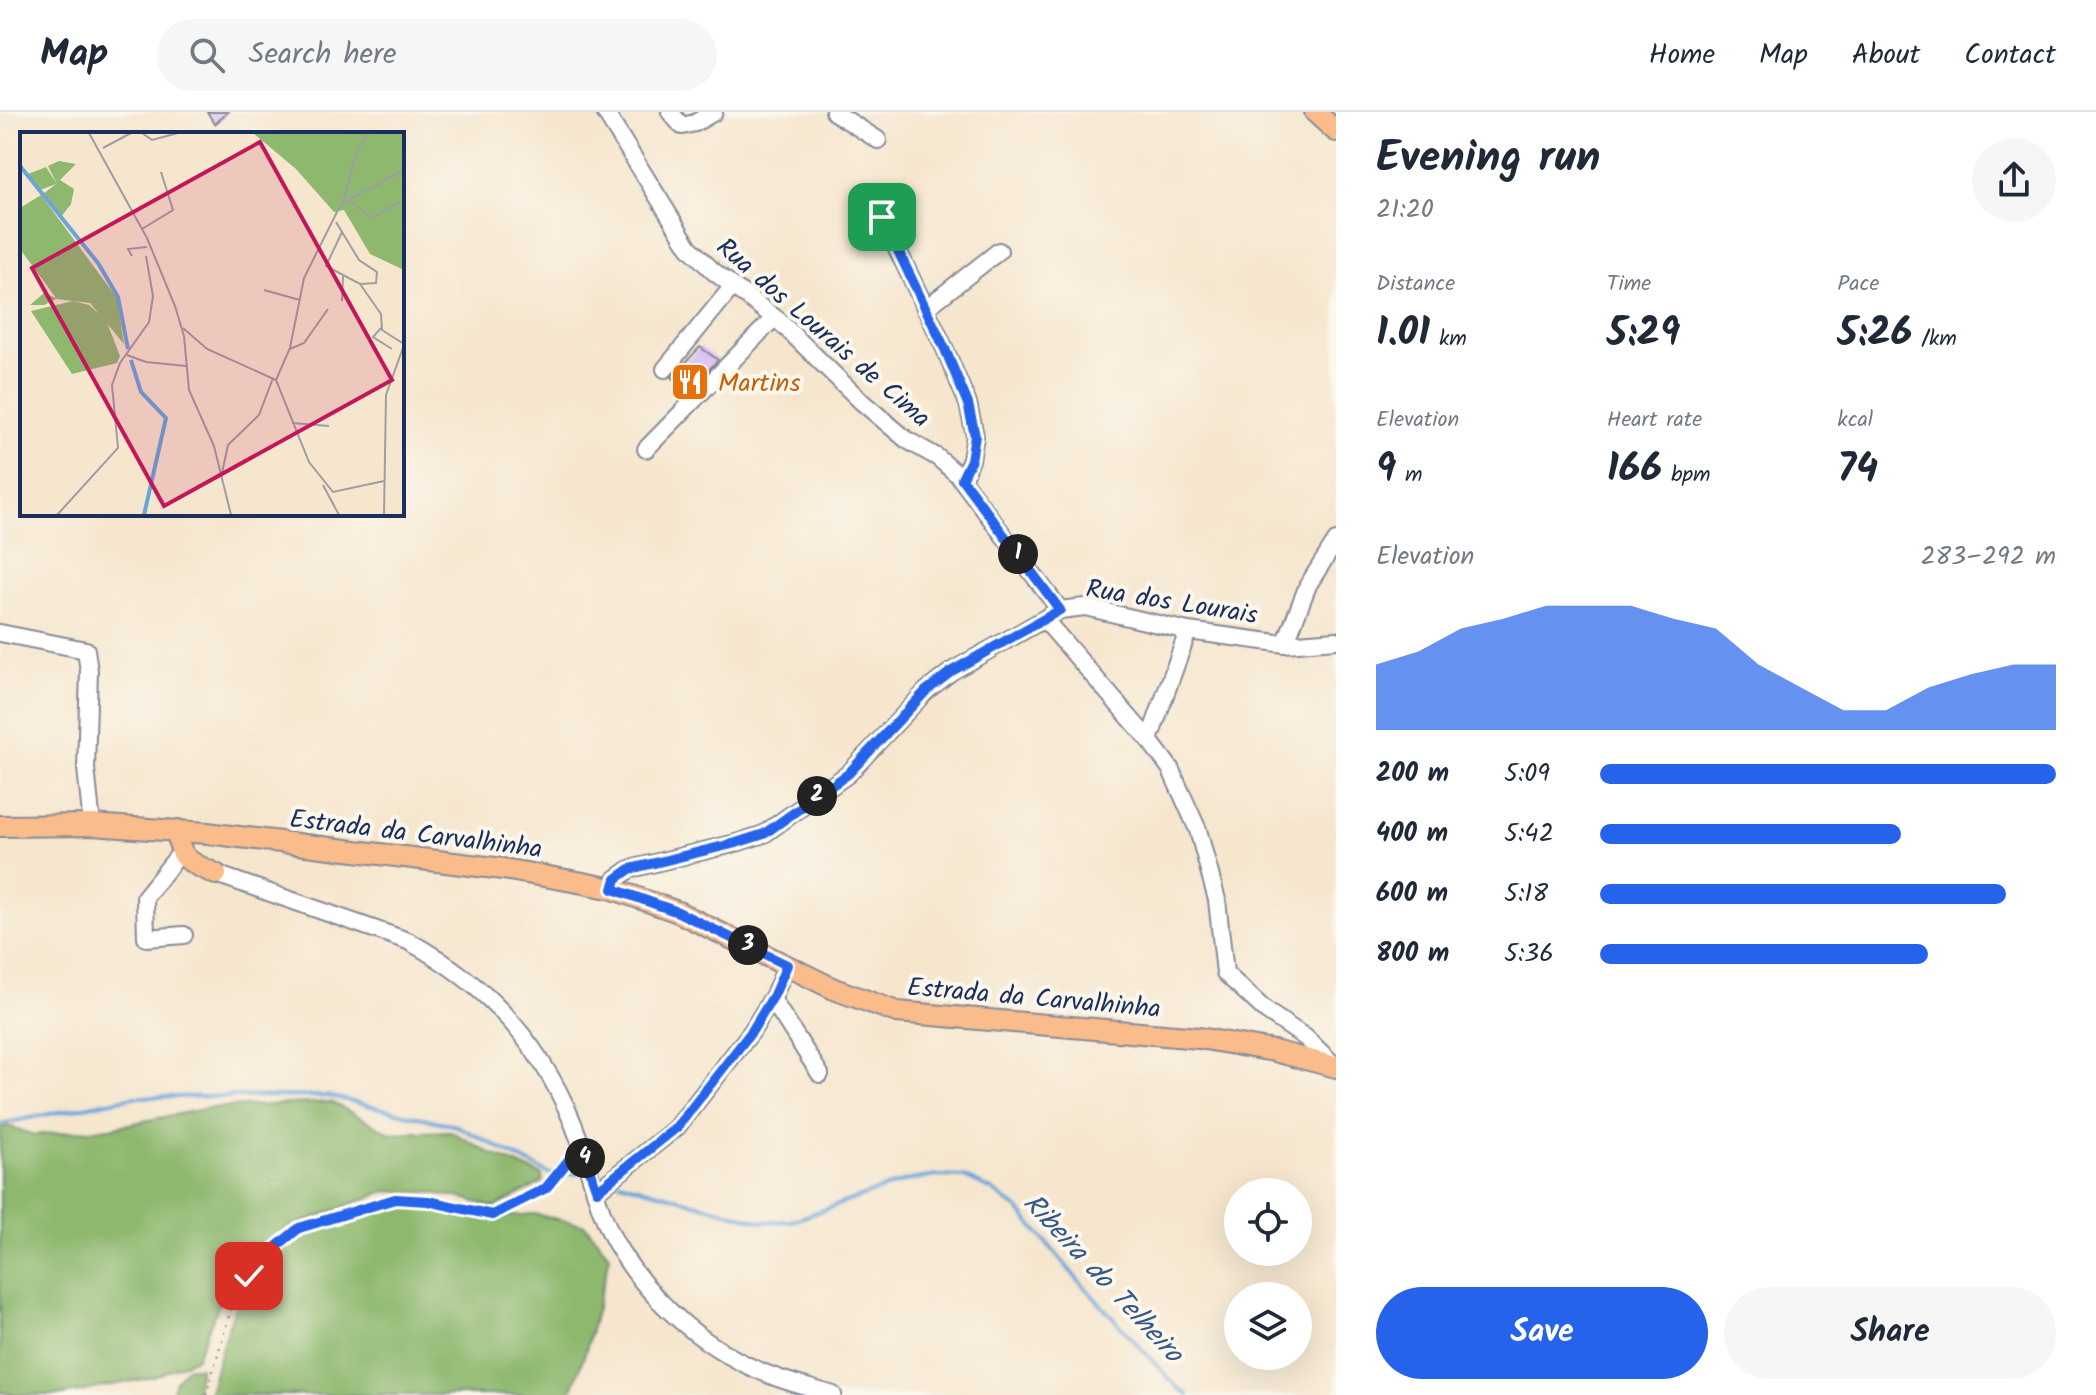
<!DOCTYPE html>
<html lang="en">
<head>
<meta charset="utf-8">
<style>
  :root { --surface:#fff; --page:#f6f6f7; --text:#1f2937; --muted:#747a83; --line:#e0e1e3; --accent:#2563eb }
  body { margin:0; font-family:Kalam,sans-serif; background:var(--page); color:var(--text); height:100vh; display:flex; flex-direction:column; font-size:30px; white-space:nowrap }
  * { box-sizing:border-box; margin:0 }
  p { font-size:26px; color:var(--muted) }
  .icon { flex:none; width:44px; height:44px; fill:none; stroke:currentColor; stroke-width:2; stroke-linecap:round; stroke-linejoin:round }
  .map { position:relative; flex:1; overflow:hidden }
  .details { display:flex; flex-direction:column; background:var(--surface); width:760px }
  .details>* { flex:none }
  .buttons { position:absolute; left:1224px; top:1066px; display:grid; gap:16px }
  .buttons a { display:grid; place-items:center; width:88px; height:88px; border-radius:50%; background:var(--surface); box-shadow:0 8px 32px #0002; font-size:40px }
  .pin { position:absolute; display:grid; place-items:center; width:68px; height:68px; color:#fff; margin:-34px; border-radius:16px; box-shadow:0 4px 12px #0006 }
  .km { position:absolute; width:40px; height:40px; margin:-20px; border-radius:50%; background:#222; color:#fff; font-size:22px; line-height:40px; text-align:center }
  .round { display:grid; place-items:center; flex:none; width:84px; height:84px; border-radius:42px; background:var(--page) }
  .headline { display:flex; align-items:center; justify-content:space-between; height:136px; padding:0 40px }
  h1 { font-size:44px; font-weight:600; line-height:60px }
  .metrics { display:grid; grid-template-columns:repeat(3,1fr); gap:12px; height:136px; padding:8px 40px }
  .metrics div { display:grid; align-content:center }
  .metrics b { font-size:40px; font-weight:600 }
  .metrics small { font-size:22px; font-weight:400 }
  .metrics p { font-size:22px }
  .chart { height:224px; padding:16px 40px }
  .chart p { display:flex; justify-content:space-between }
  .chart svg { width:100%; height:144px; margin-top:8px; fill:var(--accent); opacity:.7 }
  .button { display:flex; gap:16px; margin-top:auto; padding:16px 40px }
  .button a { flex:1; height:92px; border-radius:48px; background:var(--accent); color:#fff; font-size:32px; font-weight:600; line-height:92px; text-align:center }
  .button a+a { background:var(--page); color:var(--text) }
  ul { padding:0 40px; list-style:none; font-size:26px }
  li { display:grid; grid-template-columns:128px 96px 1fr; align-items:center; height:60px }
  li i { height:20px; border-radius:10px; background:var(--accent) }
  header { display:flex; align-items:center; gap:48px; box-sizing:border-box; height:112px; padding:0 40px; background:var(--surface); border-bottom:2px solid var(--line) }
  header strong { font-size:38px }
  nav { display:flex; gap:44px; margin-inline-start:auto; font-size:28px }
  .search { width:560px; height:72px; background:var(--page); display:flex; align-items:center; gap:20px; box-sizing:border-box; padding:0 28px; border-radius:44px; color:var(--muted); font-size:30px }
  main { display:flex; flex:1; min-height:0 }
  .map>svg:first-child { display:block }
  .forest { fill:#8eb86e; stroke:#547466; stroke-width:2 }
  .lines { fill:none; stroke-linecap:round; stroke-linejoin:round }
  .stream { stroke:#67a6da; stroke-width:4 }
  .building { fill:#cfb1f6 }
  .minor-casing { stroke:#888a96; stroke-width:20 }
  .major-casing { stroke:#888a96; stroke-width:24 }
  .path { stroke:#888a96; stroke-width:2; stroke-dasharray:2 6; stroke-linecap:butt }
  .minor { stroke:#fff; stroke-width:16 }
  .major { stroke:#f9bc8a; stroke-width:20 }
  .route-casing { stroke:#fff; stroke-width:16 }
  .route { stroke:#2563eb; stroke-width:10 }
  .labels { text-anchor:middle; stroke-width:8; stroke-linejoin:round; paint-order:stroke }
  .street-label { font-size:26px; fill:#1b2f5e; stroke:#fbf7ec }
  .food-label { font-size:26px; fill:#c56008; stroke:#fbf7ec; text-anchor:start }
  .water-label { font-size:28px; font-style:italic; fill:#365989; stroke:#fbf7ec }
  .inset-river { fill:none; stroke:#67a6da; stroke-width:4 }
  .inset-road { fill:none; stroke:#9e9da1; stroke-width:2 }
  .view { fill:#c2185b; fill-opacity:0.15; stroke:#c2185b; stroke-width:4 }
  .inset-edge { fill:none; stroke:#1b2f5e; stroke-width:4 }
</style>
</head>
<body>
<header>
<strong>Map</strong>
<div class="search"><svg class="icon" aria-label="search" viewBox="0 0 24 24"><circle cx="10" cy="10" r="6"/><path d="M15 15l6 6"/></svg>Search here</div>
<nav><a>Home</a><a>Map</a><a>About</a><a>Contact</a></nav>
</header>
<main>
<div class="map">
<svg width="1336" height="1283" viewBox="0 0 1336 1283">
  <rect width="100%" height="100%" fill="#fbf7ec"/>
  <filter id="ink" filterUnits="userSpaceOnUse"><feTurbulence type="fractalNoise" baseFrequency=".0125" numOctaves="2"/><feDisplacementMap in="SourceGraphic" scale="16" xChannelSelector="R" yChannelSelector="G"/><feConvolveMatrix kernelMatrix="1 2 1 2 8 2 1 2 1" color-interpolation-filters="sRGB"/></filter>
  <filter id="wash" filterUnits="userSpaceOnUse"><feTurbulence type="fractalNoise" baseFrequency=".006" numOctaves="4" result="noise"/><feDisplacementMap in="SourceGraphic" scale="32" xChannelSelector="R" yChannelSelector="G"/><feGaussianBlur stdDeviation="1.8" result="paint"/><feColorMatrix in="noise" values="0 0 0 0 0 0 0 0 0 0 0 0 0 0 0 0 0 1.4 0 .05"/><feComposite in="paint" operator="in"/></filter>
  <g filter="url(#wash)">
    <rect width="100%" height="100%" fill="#f6e6ce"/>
    <path class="forest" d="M331 990 390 1021 451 1019 490 1041 542 1063 543 1070 494 1096 467 1087 428 1080 386 1079 288 1116 264 1135 227 1174 196 1246 154 1265 63 1283H15L0 1280V1016L8 1014 35 1023 110 1016 208 996Z
      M395 1089 493 1106 534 1102 585 1113 610 1144 586 1238 570 1283H208C226 1223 238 1151 301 1121 330 1107 365 1100 395 1089Z
      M187 1255H200L195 1283H170L175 1270Z"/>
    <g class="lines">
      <path class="stream" d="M0 1012 133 985 328 984 457 1014 548 1061 579 1062
        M620 1070 763 1110 792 1109 905 1069 937 1064 964 1065 992 1078 1019 1098 1078 1168 1177 1275 1188 1283"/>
    </g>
    <g id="blocks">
      <path class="building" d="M207 0H228L215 12Z
        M700 235 718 248 687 280 672 265Z"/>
    </g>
  </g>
  <g filter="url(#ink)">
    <use href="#blocks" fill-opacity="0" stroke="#888a96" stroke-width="2"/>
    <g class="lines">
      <defs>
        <path id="minor" d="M605 0 689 135 713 159 779 209 862 290 907 328 937 345 958 363 1060 498
          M670 0 682 14 695 11 714 0
          M834 0 878 28
          M882 105 945 237 968 292 975 324 971 348 962 367
          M925 197 999 139
          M665 257 733 174
          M646 337 774 206
          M1044 507 1149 628 1170 656 1198 718 1217 788 1225 861 1266 899 1306 926 1336 955
          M0 521 86 538 89 559 86 656 92 713
          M1285 532 1308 473 1336 429
          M1149 628 1188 519
          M181 740 145 785 146 826 184 823
          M216 762 408 829C491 874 547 938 579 1027 591 1062 599 1103 618 1135 653 1193 711 1242 775 1265 794 1272 814 1277 833 1283
          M613 777 616 767 630 757 736 731 764 722 848 662 926 579 952 559 1060 498 1085 495 1188 519 1285 532 1336 528
          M772 887 820 962
          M597 1079 677 1015 752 919 774 883 787 853"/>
        <path id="major" d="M1315 0 1336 19
          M0 714 92 713 207 721 503 757 578 770 613 777 678 800 834 877 897 900 1199 926 1274 939 1336 955
          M178 718C178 748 191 751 216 762"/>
      </defs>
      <use href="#minor" class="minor-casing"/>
      <use href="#major" class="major-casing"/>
      <path class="path" d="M206 1283 234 1187 264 1145 299 1116 395 1087 428 1089 492 1103 546 1076 570 1046"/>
      <use href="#minor" class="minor"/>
      <use href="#major" class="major"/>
    </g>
  </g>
  <g class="lines" filter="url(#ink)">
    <defs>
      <path id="route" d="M249 1164 264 1145 299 1116 395 1087 428 1089 492 1103 546 1076 581 1033 597 1079 677 1015 752 919 774 883 787 853 678 800 613 777 616 767 630 757 736 731 764 722 848 662 926 579 952 559 1060 498 962 367 971 348 975 324 968 292 945 237 882 105"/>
    </defs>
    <use href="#route" class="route-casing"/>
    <use href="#route" class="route"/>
  </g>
  <defs>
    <symbol id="restaurant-square" viewBox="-11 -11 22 22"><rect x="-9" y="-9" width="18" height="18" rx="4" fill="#e8710a" stroke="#fbf7ec"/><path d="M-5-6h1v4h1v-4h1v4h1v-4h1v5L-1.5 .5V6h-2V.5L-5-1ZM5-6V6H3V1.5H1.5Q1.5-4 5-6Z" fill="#fff"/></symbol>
  </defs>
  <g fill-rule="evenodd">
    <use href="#restaurant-square" x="668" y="248" width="44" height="44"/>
  </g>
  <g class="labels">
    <g class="street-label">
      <text transform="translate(824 220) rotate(41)" y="9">Rua dos Lourais de Cima</text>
      <text transform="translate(1172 489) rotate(9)" y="9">Rua dos Lourais</text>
      <text transform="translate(416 721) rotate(7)" y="9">Estrada da Carvalhinha</text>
      <text transform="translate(1034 885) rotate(5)" y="9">Estrada da Carvalhinha</text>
    </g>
    <g class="food-label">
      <text x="718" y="279">Martins</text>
    </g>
    <g class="water-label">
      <text transform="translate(1104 1165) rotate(47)" y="10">Ribeira do Telheiro</text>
    </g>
  </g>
  <g transform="translate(20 20)">
    <rect width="384" height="384" fill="#f6e6ce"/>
    <path d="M233 1H384V138L350 122 324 78 314 80 276 37ZM39 29 56 32 40 48 54 57 51 72 41 85 23 62 36 52 20 58 8 42 26 35 37 52 28 34ZM21 63 97 166 104 212 70 171 36 167 24 173H10L24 161 36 166 0 117V76ZM53 169 69 173 86 188 100 224 97 231 52 242 11 179Z" fill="#8eb86e"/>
    <path class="inset-river" d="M0 34 78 131 98 165 108 217M111 228 121 260 146 286 124 383"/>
    <path class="inset-road" d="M69 1 127 106 155 174 164 204 169 258 194 314 211 383M122 1 132 8 158 1M83 16 111 1M329 68 351 86 384 68M323 70 335 25 347 1M316 90 339 128 357 140 356 151 340 152 306 134 322 100M122 97 153 78 141 40M112 124 108 117 127 115M340 152 361 182 362 198 384 212M244 158 280 168M322 169 323 144M163 196 187 217 256 248 289 330 313 360 364 349M361 196 353 205 372 217M270 217 284 211 308 177M107 223 126 230 166 234M256 248 270 216 284 146 321 72 384 38M272 291 309 294M202 341 208 313 239 283 253 246M303 353 319 383M37 383 98 316 92 253 100 231 129 190 133 164 126 124M364 383 366 263 384 213"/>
    <path class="view" d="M240 10 372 248 144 374 12 136Z"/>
    <rect width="384" height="384" class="inset-edge"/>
  </g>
</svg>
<div class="buttons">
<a><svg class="icon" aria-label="locate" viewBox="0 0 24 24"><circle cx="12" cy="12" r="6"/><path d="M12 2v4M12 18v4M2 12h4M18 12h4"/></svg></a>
<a><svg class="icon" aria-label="layers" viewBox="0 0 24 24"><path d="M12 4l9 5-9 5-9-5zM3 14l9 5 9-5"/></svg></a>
</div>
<div class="pin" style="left:882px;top:105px;background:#1e9e55"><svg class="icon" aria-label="arrive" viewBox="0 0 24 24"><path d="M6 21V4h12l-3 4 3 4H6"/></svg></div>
<div class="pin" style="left:249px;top:1164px;background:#d93025"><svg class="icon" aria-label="check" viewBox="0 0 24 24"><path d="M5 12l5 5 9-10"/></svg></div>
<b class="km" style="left:1018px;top:442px">1</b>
<b class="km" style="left:817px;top:684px">2</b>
<b class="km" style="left:748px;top:833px">3</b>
<b class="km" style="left:585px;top:1046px">4</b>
</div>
<section class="details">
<div class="headline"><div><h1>Evening run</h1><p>21:20</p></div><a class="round"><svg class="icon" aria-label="share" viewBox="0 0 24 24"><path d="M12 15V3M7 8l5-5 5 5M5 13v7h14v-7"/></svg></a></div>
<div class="metrics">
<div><p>Distance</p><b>1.01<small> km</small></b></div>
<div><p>Time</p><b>5:29</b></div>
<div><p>Pace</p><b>5:26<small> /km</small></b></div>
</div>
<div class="metrics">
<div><p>Elevation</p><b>9<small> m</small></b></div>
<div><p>Heart rate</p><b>166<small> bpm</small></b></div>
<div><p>kcal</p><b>74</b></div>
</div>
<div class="chart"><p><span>Elevation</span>283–292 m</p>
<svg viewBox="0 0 160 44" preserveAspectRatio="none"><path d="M0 44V24L10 20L20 13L30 10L40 6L50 6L60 6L70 10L80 13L90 24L100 31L110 38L120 38L130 31L140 27L150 24L160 24V44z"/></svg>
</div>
<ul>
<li><b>200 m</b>5:09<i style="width:100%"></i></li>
<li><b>400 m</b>5:42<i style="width:66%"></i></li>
<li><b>600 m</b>5:18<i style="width:89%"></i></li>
<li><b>800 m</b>5:36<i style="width:72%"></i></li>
</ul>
<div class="button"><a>Save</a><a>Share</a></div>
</section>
</main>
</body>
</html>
